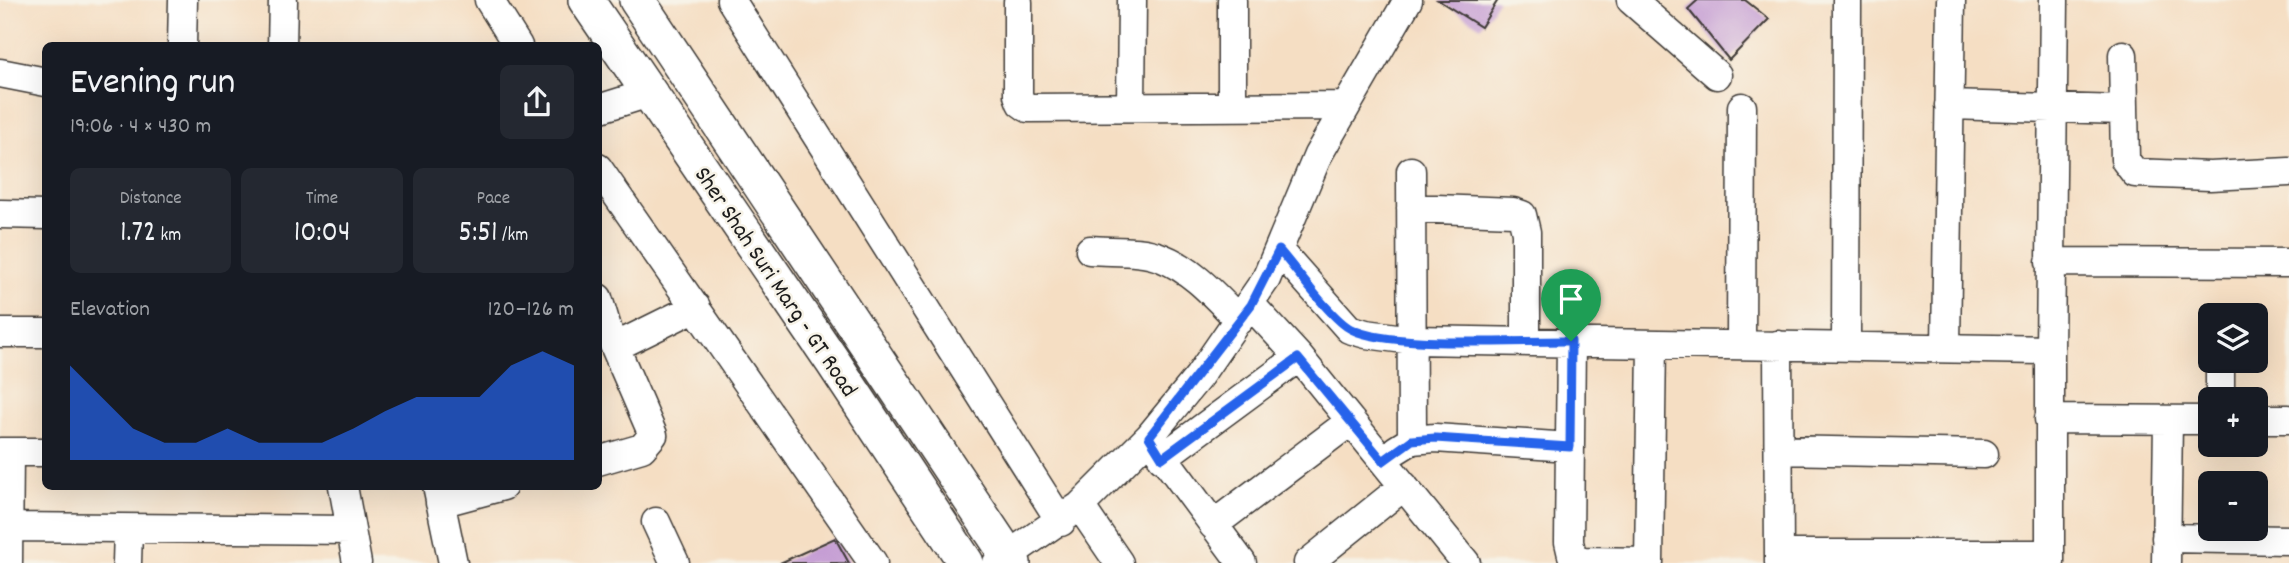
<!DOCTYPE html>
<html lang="en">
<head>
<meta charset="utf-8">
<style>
  :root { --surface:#171b24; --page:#242831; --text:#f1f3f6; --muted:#9ea1a6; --accent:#2563eb }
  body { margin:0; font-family:Dekko,sans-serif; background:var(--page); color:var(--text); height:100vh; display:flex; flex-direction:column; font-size:26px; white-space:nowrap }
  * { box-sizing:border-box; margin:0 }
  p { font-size:23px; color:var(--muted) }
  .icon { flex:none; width:38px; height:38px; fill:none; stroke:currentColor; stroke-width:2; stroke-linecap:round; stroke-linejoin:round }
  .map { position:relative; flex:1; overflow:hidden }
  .details { position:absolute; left:42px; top:42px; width:560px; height:448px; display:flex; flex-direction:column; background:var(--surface); border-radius:10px; box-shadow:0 7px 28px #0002 }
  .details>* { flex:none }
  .tools { position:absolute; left:2198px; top:303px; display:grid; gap:14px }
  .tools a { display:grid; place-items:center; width:70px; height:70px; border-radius:10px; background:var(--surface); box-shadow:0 7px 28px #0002; font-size:35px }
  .pin { position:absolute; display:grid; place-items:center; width:60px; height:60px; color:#fff; margin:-72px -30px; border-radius:50% 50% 50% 0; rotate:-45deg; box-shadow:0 0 7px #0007 }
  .pin .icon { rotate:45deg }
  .round { display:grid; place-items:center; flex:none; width:74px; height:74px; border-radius:10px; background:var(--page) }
  .head { display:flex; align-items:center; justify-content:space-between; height:119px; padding:0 28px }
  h1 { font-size:38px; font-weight:600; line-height:52px }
  .figures { display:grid; grid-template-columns:repeat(3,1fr); gap:10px; height:119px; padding:7px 28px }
  .figures div { display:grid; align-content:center; border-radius:10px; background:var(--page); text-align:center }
  .figures b { font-size:30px; font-weight:600 }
  .figures small { font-size:19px; font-weight:400 }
  .figures p { font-size:19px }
  .chart { height:196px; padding:14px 28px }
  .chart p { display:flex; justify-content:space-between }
  .chart svg { width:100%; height:126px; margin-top:7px; fill:var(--accent); opacity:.7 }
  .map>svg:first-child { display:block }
  .building { fill:#c39ad3 }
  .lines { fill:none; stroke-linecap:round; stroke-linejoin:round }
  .minor-casing { stroke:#3d3935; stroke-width:31 }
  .major-casing { stroke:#3d3935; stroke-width:38 }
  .minor { stroke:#fff; stroke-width:28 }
  .major { stroke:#fff; stroke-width:35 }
  .route-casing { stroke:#fff; stroke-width:14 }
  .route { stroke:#2563eb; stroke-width:9 }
  .labels { text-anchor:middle; stroke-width:5; stroke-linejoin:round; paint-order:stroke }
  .street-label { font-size:24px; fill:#1c1c1c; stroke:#f7f3e8 }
</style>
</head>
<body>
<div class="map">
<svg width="2289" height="563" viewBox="0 0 2289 563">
  <rect width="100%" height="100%" fill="#f7f3e8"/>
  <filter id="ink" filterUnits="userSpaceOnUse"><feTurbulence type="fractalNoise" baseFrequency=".0143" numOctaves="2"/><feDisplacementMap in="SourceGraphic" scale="14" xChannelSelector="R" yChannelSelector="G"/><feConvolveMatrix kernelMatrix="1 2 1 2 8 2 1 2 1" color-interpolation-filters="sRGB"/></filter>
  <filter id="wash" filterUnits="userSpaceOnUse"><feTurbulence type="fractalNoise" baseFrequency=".00686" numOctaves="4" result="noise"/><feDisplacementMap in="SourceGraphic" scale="28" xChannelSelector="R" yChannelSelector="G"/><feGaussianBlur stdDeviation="1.57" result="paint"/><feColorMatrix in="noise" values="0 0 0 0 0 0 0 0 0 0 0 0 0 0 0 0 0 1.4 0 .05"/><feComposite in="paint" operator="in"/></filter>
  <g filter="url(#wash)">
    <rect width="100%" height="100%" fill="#f5dec3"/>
    <g id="blocks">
      <path class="building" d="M1438 0H1498L1481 27Z
        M1698 0H1745L1769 19 1729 60 1688 9Z
        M835 538 849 563H780Z"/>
    </g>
  </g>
  <g filter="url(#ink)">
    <use href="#blocks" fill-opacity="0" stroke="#3d3935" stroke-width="2"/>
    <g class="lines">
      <defs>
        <path id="minor" d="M489 0 518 46
          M731 0 1061 522
          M1631 0 1717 75
          M1018 2V95L1021 103 1028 108 1346 106
          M182 46 183 0
          M282 46 283 0
          M2123 55 2125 160 2135 173 2210 176 2289 172
          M0 73 46 82
          M1949 105 2124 110
          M1131 106 1132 0
          M1232 106V0
          M598 109 649 93
          M598 168 873 563
          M1411 171 1412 440
          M1411 208 1513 212 1522 215 1526 232V340
          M0 214 46 215
          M1090 250C1112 252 1141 249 1162 258 1193 270 1216 297 1239 320
          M1279 250 1349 329 1366 334 1412 340 2050 350V563
          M2050 262 2289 263
          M598 298 608 331 653 435 642 448 598 461
          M1251 305 1299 357 1466 563
          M0 333H46
          M1571 341 1569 542 1572 555 1582 561 1649 562
          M1741 344 1742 107
          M1778 345 1779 563
          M1846 345 1847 0
          M615 347 696 307
          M1946 347 1951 0
          M2050 350 2054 0
          M2220 399V360
          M2049 419 2210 420
          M2256 419H2289
          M1153 443 1242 563
          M1396 450 1412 440 1435 438 1570 447
          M1779 450 1984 454
          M0 452H9L8 563
          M9 452H46
          M1162 458 1299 357
          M343 486 351 530
          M437 486 453 563
          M440 503 503 486
          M1080 506 1119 563
          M656 522 675 563
          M1213 525 1351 421
          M8 527 351 530 357 563
          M2166 538 2289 540
          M1779 554H2050
          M127 563 128 530
          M997 563 1080 506 1149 437 1199 376 1266 279 1318 155 1408 0
          M1308 563 1404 486
          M1649 563 1652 344
          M2166 563 2168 421"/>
        <path id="major" d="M586 0 833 362 966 563
          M637 0 1013 563"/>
      </defs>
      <use href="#minor" class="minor-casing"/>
      <use href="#major" class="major-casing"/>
      <use href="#minor" class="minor"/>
      <use href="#major" class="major"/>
    </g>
  </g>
  <g class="lines" filter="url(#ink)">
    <defs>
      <path id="route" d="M1279 250C1295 268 1332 320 1351 329 1390 349 1522 340 1571 341L1570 447 1435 438 1412 440 1383 461 1298 358 1162 458 1149 437 1251 305Z"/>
    </defs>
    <use href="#route" class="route-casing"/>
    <use href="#route" class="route"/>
  </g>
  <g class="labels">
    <g class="street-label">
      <text transform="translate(777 281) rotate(56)" y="8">Sher Shah Suri Marg - GT Road</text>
    </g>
  </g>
</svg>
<div class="tools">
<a><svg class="icon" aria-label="layers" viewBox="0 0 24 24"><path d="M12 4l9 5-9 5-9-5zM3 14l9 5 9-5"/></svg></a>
<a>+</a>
<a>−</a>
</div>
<div class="pin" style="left:1571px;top:341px;background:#1e9e55"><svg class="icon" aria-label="arrive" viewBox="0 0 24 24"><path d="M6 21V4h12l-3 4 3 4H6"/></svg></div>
<section class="details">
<div class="head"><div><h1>Evening run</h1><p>19:06 · 4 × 430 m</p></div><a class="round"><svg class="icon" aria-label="share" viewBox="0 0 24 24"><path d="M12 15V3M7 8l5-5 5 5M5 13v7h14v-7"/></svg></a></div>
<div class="figures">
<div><p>Distance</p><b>1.72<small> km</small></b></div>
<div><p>Time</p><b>10:04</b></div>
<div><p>Pace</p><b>5:51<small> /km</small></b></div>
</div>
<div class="chart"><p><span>Elevation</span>120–126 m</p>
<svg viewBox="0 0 160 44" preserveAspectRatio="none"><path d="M0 44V11L10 22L20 33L30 38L40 38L50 33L60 38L70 38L80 38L90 33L100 27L110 22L120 22L130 22L140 11L150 6L160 11V44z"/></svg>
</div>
</section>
</div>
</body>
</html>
